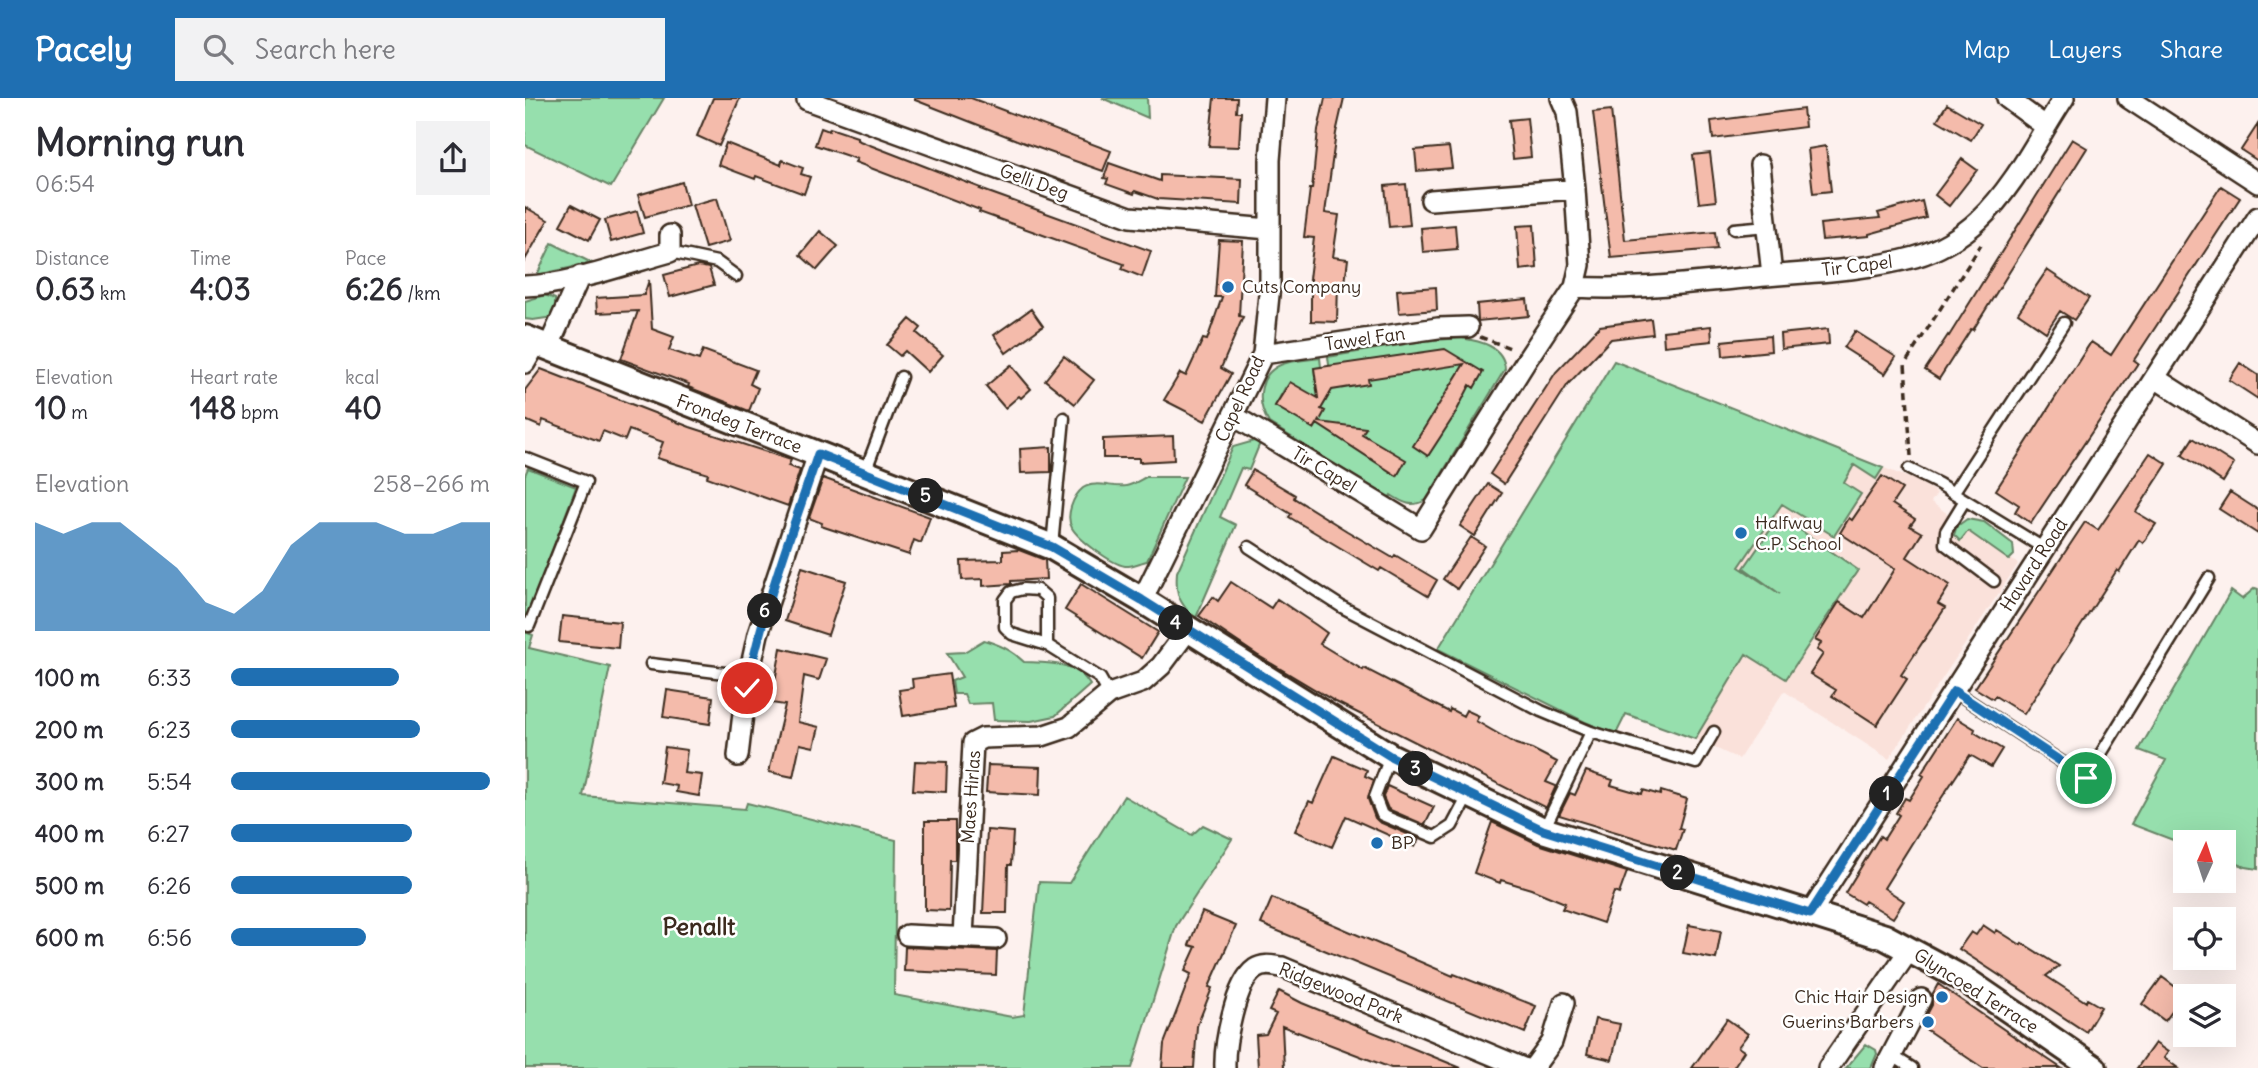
<!DOCTYPE html>
<html lang="en">
<head>
<meta charset="utf-8">
<style>
  :root { --surface:#fff; --page:#f2f2f3; --text:#2b2b33; --muted:#7c7c81; --accent:#1f6fb2 }
  body { margin:0; font-family:Delius,sans-serif; background:var(--page); color:var(--text); height:100vh; display:flex; flex-direction:column; font-size:26px; white-space:nowrap }
  * { box-sizing:border-box; margin:0 }
  p { font-size:23px; color:var(--muted) }
  .icon { flex:none; width:38px; height:38px; fill:none; stroke:currentColor; stroke-width:2; stroke-linecap:round; stroke-linejoin:round }
  .map { position:relative; flex:1; overflow:hidden }
  .panel { display:flex; flex-direction:column; background:var(--surface); width:525px }
  .panel>* { flex:none }
  .needle { width:46px; rotate:3deg }
  .fabs { position:absolute; left:1648px; top:732px; display:grid; gap:14px }
  .fabs a { display:grid; place-items:center; width:63px; height:63px; border-radius:0px; background:var(--surface); box-shadow:0 7px 28px #0002; font-size:35px }
  .pin { position:absolute; display:grid; place-items:center; width:60px; height:60px; color:#fff; margin:-30px; border:4px solid #fff; border-radius:50%; box-shadow:0 2px 7px #0007 }
  .km { position:absolute; width:35px; height:35px; margin:-18px; border-radius:50%; background:#222; color:#fff; font-size:19px; line-height:35px; text-align:center }
  .round { display:grid; place-items:center; flex:none; width:74px; height:74px; border-radius:0px; background:var(--page) }
  .summary { display:flex; align-items:center; justify-content:space-between; height:119px; padding:0 35px }
  h1 { font-size:38px; font-weight:700; line-height:52px }
  .stats { display:grid; grid-template-columns:repeat(3,1fr); gap:10px; height:119px; padding:7px 35px }
  .stats div { display:grid; align-content:center }
  .stats b { font-size:30px; font-weight:700 }
  .stats small { font-size:19px; font-weight:400 }
  .stats p { font-size:19px }
  .chart { height:196px; padding:14px 35px }
  .chart p { display:flex; justify-content:space-between }
  .chart svg { width:100%; height:126px; margin-top:7px; fill:var(--accent); opacity:.7 }
  ul { padding:0 35px; list-style:none; font-size:23px }
  li { display:grid; grid-template-columns:112px 84px 1fr; align-items:center; height:52px }
  li i { height:18px; border-radius:9px; background:var(--accent) }
  header { display:flex; align-items:center; gap:42px; box-sizing:border-box; height:98px; padding:0 35px; background:var(--accent); color:#fff }
  header strong { font-size:33px }
  nav { display:flex; gap:38px; margin-inline-start:auto; font-size:24px }
  .search { width:490px; height:63px; background:var(--page); display:flex; align-items:center; gap:18px; box-sizing:border-box; padding:0 24px; border-radius:0px; color:var(--muted); font-size:26px }
  main { display:flex; flex:1; min-height:0 }
  .map>svg:first-child { display:block }
  .built { fill:#fae1da }
  .green { fill:#96dfad; stroke:#688466; stroke-width:2; fill-rule:evenodd }
  .building { fill:#f4bbab; stroke:#3b2a1e; stroke-width:2 }
  .lines { fill:none; stroke-linecap:round; stroke-linejoin:round }
  .service-casing { stroke:#3b2a1e; stroke-width:15 }
  .minor-casing { stroke:#3b2a1e; stroke-width:24 }
  .tertiary-casing { stroke:#3b2a1e; stroke-width:30 }
  .path { stroke:#3b2a1e; stroke-width:3.5; stroke-dasharray:7 5; stroke-linecap:butt }
  .service { stroke:#fff; stroke-width:10 }
  .minor { stroke:#fff; stroke-width:19 }
  .tertiary { stroke:#fff; stroke-width:24 }
  .route-casing { stroke:#fff; stroke-width:14 }
  .route { stroke:#1f6fb2; stroke-width:9 }
  .poi-dot { fill:#1f6fb2; stroke:#fff; stroke-width:2.5 }
  .labels { text-anchor:middle; stroke-width:5; stroke-linejoin:round; paint-order:stroke }
  .street-label { font-size:18px; fill:#3b2a1e; stroke:#fff }
  .poi-label { font-size:18px; fill:#3b2a1e; stroke:#fff; text-anchor:start }
  .district-label { font-size:24px; font-weight:bold; fill:#3b2a1e; stroke:#fff }
</style>
</head>
<body>
<header>
<strong>Pacely</strong>
<div class="search"><svg class="icon" aria-label="search" viewBox="0 0 24 24"><circle cx="10" cy="10" r="6"/><path d="M15 15l6 6"/></svg>Search here</div>
<nav><a>Map</a><a>Layers</a><a>Share</a></nav>
</header>
<main>
<section class="panel">
<div class="summary"><div><h1>Morning run</h1><p>06:54</p></div><a class="round"><svg class="icon" aria-label="share" viewBox="0 0 24 24"><path d="M12 15V3M7 8l5-5 5 5M5 13v7h14v-7"/></svg></a></div>
<div class="stats">
<div><p>Distance</p><b>0.63<small> km</small></b></div>
<div><p>Time</p><b>4:03</b></div>
<div><p>Pace</p><b>6:26<small> /km</small></b></div>
</div>
<div class="stats">
<div><p>Elevation</p><b>10<small> m</small></b></div>
<div><p>Heart rate</p><b>148<small> bpm</small></b></div>
<div><p>kcal</p><b>40</b></div>
</div>
<div class="chart"><p><span>Elevation</span>258–266 m</p>
<svg viewBox="0 0 160 44" preserveAspectRatio="none"><path d="M0 44V6L10 10L20 6L30 6L40 14L50 22L60 34L70 38L80 30L90 14L100 6L110 6L120 6L130 10L140 10L150 6L160 6V44z"/></svg>
</div>
<ul>
<li><b>100 m</b>6:33<i style="width:65%"></i></li>
<li><b>200 m</b>6:23<i style="width:73%"></i></li>
<li><b>300 m</b>5:54<i style="width:100%"></i></li>
<li><b>400 m</b>6:27<i style="width:70%"></i></li>
<li><b>500 m</b>6:26<i style="width:70%"></i></li>
<li><b>600 m</b>6:56<i style="width:52%"></i></li>
</ul>
</section>
<div class="map">
<svg width="1733" height="970" viewBox="0 0 1733 970">
  <rect width="100%" height="100%" fill="#fdf1ee"/>
  <filter id="ink" filterUnits="userSpaceOnUse"><feTurbulence type="fractalNoise" baseFrequency=".0143" numOctaves="2"/><feDisplacementMap in="SourceGraphic" scale="14" xChannelSelector="R" yChannelSelector="G"/><feConvolveMatrix kernelMatrix="1 2 1 2 8 2 1 2 1" color-interpolation-filters="sRGB"/></filter>
  <g filter="url(#ink)">
    <path class="built" d="M1089 263 1392 383 1412 395 1406 404 1493 466 1364 661 1259 593 1214 661 1170 641 1101 616 1091 636 1060 624 913 551Z"/>
    <path class="green" d="M0 0H139L86 89 0 47Z
      M577 0H622L623 20Z
      M27 145 67 165 12 177Z
      M20 197 30 201V216L28 219 8 222 0 221V203Z
      M936 240C955 243 979 248 980 271L901 402C887 410 878 405 866 397L864 400 744 325C730 303 733 273 761 265 772 262 784 262 795 260L796 269 789 270 791 285 806 282 803 259 898 243ZM760 290 800 304 796 311 799 313 790 330 750 308Z
      M1089 263 1358 370 1351 381 1329 367 1319 385 1336 396 1309 438 1257 406 1214 469 1255 496 1219 470 1255 418 1333 472 1261 581 1221 556 1170 641 1101 616 1091 636 1060 624 913 551Z
      M729 343 735 345 724 372 716 370 695 419 711 427 670 522C655 504 650 499 652 474L708 349Z
      M3 370 51 389 2 520 0 519V377Z
      M621 379H660L622 463C616 464 606 469 600 468 587 466 554 442 547 430 540 418 548 398 558 390 570 382 588 390 601 388 608 387 615 382 621 379Z
      M1442 421 1459 424 1488 446 1489 457 1484 462 1443 433 1435 443 1429 437 1433 424 1435 426Z
      M1730 490 1733 491V771L1721 769 1699 761V744H1661V747L1606 726 1641 662 1614 652 1706 493 1717 501Z
      M0 534 8 537 4 550 85 569 58 698 220 711 222 705 371 742 369 897 487 919 499 917 514 784 544 785 599 698 667 737 678 727 707 741 651 828 607 970H0Z
      M459 542C475 547 487 552 499 564 523 565 551 563 565 587L530 618 506 623 469 622 467 605 443 606 439 596H429L427 583 437 579 422 555 439 554Z
      M1341 946 1351 952 1352 956 1346 970H1321Z"/>
    <path class="building" d="M188 0H215L194 48 172 38Z
      M390 0H446L586 53 578 73 502 46 390 2Z
      M689 0H712L711 14H716L714 49 684 48Z
      M800 0H819L811 35 800 115 814 117 808 159 823 161 820 185 813 184 812 224 786 223V181H784L789 140 779 139 785 91H787L793 32Z
      M1422 6 1456 26 1446 42 1412 22Z
      M1278 11 1280 29 1188 41 1186 23Z
      M1086 12 1100 142 1190 134 1192 151 1086 160 1068 14Z
      M1002 20 1006 59 988 61 984 22Z
      M1733 26V63L1716 52Z
      M296 30 304 33 305 30 332 39V42L456 90 455 91 626 153 617 179 597 171 599 166 454 114 455 112 330 64 332 61 290 47Z
      M1547 41 1562 50 1448 232 1446 231 1414 281 1400 272 1423 237 1424 238Z
      M201 45 256 67 257 62 278 70 276 76 285 79 279 96 231 78 230 81 193 67Z
      M1301 48 1306 93 1288 95 1283 51Z
      M924 49 927 70 892 73 890 52Z
      M1185 55 1191 103 1174 105 1168 57Z
      M1437 61 1452 72 1424 108 1410 97Z
      M584 65 635 83V77L717 81 716 106 633 101 610 93 609 96 581 86 583 81 579 80Z
      M157 84 163 107 120 119 113 97Z
      M881 86 885 127 864 129 860 88Z
      M1696 88 1715 100 1609 262 1613 265 1506 425 1490 414 1494 407 1471 392 1566 244 1586 257Z
      M192 100 205 143 180 150 167 107Z
      M1397 103 1401 120 1344 136V138L1297 142 1295 126 1355 120 1353 115Z
      M46 107 75 122 64 142 35 127Z
      M0 109 23 122 0 162Z
      M112 113 118 135 86 144 80 122Z
      M930 127 932 151 898 154 896 130Z
      M1009 127 1012 170 995 172 992 128Z
      M295 133 313 148 292 172 275 157Z
      M694 142 718 143 714 218 718 219 696 270 706 276 680 323 639 302 655 275 661 278 678 241 682 242 697 199H690Z
      M173 168 184 170 189 187 145 199 139 177Z
      M1522 172 1564 200 1549 222 1535 213 1521 234 1493 215Z
      M124 182 127 231 149 239 144 252 174 262 178 252 231 272 225 286 233 290 224 313 163 289 164 286 96 261 113 213 72 215 71 200 119 197Z
      M911 189 912 212 874 215 872 192Z
      M1002 201 1004 218 953 223 952 206Z
      M506 211 518 228 481 255 469 237Z
      M385 221 396 230 392 235 418 257 403 274 380 253 375 258 362 247Z
      M1126 221 1128 236 1086 241 1043 286 979 386 965 376 1031 274 1075 228Z
      M1186 228 1187 243 1139 248 1138 233Z
      M1303 231 1304 246 1256 251 1255 236Z
      M1330 233 1371 259 1360 276 1319 250Z
      M1245 238 1246 253 1198 258 1197 243Z
      M920 251 958 274 949 290 945 287 929 318 903 358 888 348 939 266 843 281 844 286 807 292 796 311 800 313 794 324 841 330 837 336 881 362 872 378 792 326 789 331 750 308 765 284 793 300 789 270Z
      M539 258 569 282 550 306 520 282Z
      M1715 265 1733 277V301L1704 282Z
      M486 267 506 291 496 300 494 298 480 310 461 288Z
      M16 271 165 329 266 362 263 368 275 372 263 408 182 379 183 376 132 360 138 344 104 332 100 342 78 333 74 343 18 322 16 329 0 322V292Z
      M648 338 649 362 614 364V360H578V341Z
      M1668 340 1709 366 1698 384 1657 357Z
      M526 349V374L496 375 495 351Z
      M1625 355 1642 366 1611 414 1631 426 1618 445 1614 442 1594 474 1592 472 1499 616 1470 598 1468 601 1450 590 1560 424 1573 432Z
      M728 372 770 397 769 400 822 433 868 460 870 457 912 482 903 498 856 470 854 473 764 419 766 416 719 387Z
      M1357 378 1377 391 1367 406 1390 421 1385 428 1397 435 1382 459 1425 487 1413 506 1420 510 1376 577 1382 581 1352 627 1307 598 1311 592 1285 576 1298 556 1292 552 1296 545 1290 542 1314 504 1339 520 1370 471 1315 435 1324 420 1327 422Z
      M298 380 405 419 396 445 389 442 384 457 296 428 297 425 284 420Z
      M963 386 977 395 950 438 935 428Z
      M1705 394 1733 412V436L1694 411Z
      M946 439 960 448 932 491 918 481Z
      M494 452 520 462 521 481 486 483V486L458 488V481L437 482 436 463 478 462V453Z
      M277 469 321 483 303 537 260 523Z
      M706 484 746 510 752 501 791 527 802 535 795 546 838 572 839 570 924 614 925 611 938 618 941 612 954 618 951 623 991 646 1007 651 1032 664 1021 684 1031 688 1021 710 811 604 732 557 674 518 688 499 693 503Z
      M556 486 633 534 617 560 540 512Z
      M37 518 95 524 93 550 34 544Z
      M256 550 301 561 294 582 279 578 273 624 294 629 289 649 275 646 268 679 244 674 260 607 246 605Z
      M424 576 429 610 378 618 374 592 388 590 387 581Z
      M142 592 188 599 185 626 138 619Z
      M1432 620 1450 631 1449 634 1477 651 1466 669 1445 657 1392 737 1359 790 1379 803 1368 820 1340 803 1338 806 1320 795 1355 738 1359 741 1374 717 1371 715 1380 700 1384 702 1399 678 1396 676Z
      M140 649 162 652 159 675 177 677 174 698 151 694 152 688 135 685Z
      M809 658 842 672 840 678 849 682 843 701 850 720 854 724 894 741 890 749 821 718 807 749 770 733 784 703 788 705Z
      M390 663 422 664 421 694 388 692Z
      M463 667 516 669 515 697 461 694Z
      M1061 673 1088 682 1086 687 1117 696 1118 692 1135 697 1136 693 1162 701 1154 730 1158 731 1151 752 1034 717 1045 695 1050 697Z
      M862 688 909 709 900 727 863 711 858 699Z
      M400 723H430V762H425L424 813 400 812Z
      M967 724 1013 746 1102 774 1094 796 1089 794 1078 825 1037 811 1040 805 1006 791 976 782 975 785 949 775Z
      M462 732 488 734 486 767H483L482 815H458Z
      M747 800 928 878 929 876 1011 908 1000 935 736 826Z
      M677 814 711 828 684 889 687 890 672 928 669 970H637L639 946 666 876 660 873 671 849 664 847Z
      M1164 827 1196 833 1191 861 1158 855Z
      M1458 827 1470 835 1472 832 1496 847 1497 845 1534 868 1521 878 1561 904 1562 901 1576 909 1561 934 1434 851 1446 834 1451 837Z
      M380 849 472 853 471 877 379 873Z
      M1637 879 1660 896 1640 923 1617 906Z
      M1413 886 1500 946 1536 970H1458L1443 960 1396 928 1407 907V897Z
      M754 893 777 905 936 970H866L757 928 759 970H733L731 937 741 936 751 916 744 913Z
      M1070 921 1095 926 1087 962 1062 956Z
      M1202 921 1223 936 1213 949 1219 953 1208 970H1167Z
      M1630 945 1643 954 1639 960 1653 970H1612Z"/>
    <g class="lines">
      <defs>
        <path id="service" d="M1209 131 1242 128
          M145 154 192 164 211 178
          M0 360 61 384 4 528 0 526
          M1384 371 1414 386 1520 451
          M340 374 376 279
          M1428 395 1539 225
          M1440 402 1421 433 1420 446 1469 483
          M527 448 539 320
          M724 449 817 509 1016 613 1066 634 1171 665 1189 634
          M522 547V500L513 492 498 491 486 494 480 502V529L487 536 522 547 575 580 584 596
          M126 566 224 578
          M1429 593 1561 680 1684 480
          M865 659 850 699 857 717 910 739 927 728 943 698
          M1019 731 1066 634
          M1366 957 1387 970"/>
        <path id="minor" d="M1036 0 1042 14 1050 91 1055 167 1050 189
          M1482 0 1520 28
          M1603 0 1733 85
          M282 2 605 119 744 131
          M1235 67 1247 177
          M906 102 1050 91
          M0 188C45 187 101 166 145 154V137
          M23 250 55 178
          M738 256 913 230 943 229
          M0 265 11 246
          M1630 280 1733 346
          M709 318 896 431 1003 260 1050 189C1110 193 1171 184 1231 179 1283 174 1339 173 1390 159 1412 153 1437 138 1454 122 1490 88 1512 41 1539 0
          M617 502 738 256 745 187V62L750 0
          M213 658 221 590 233 536 293 356
          M1285 816 1733 119
          M382 837 471 841
          M438 839 448 645 458 640 517 638 544 629 584 596 618 584 636 568 663 532
          M700 970C699 947 710 885 730 871 739 865 748 868 757 869L998 970
          M1008 970 1027 944 1039 905
          M1303 970 1385 851
          M1360 970 1396 901"/>
        <path id="tertiary" d="M0 240 527 449 617 502 865 658 1018 732 1360 839 1442 883 1569 970"/>
      </defs>
      <use href="#service" class="service-casing"/>
      <use href="#minor" class="minor-casing"/>
      <use href="#tertiary" class="tertiary-casing"/>
      <path class="path" d="M955 239 988 251
        M1386 358 1380 266 1456 147"/>
      <use href="#service" class="service"/>
      <use href="#minor" class="minor"/>
      <use href="#tertiary" class="tertiary"/>
    </g>
  </g>
  <g class="lines" filter="url(#ink)">
    <defs>
      <path id="route" d="M222 590C238 510 267 433 293 356L527 449 617 502 865 658 1018 732 1285 816 1429 593 1561 680"/>
    </defs>
    <use href="#route" class="route-casing"/>
    <use href="#route" class="route"/>
  </g>
  <g class="poi-dot">
    <circle cx="703" cy="189" r="7"/>
    <circle cx="1216" cy="435" r="7"/>
    <circle cx="852" cy="745" r="7"/>
    <circle cx="1417" cy="899" r="7"/>
    <circle cx="1403" cy="924" r="7"/>
  </g>
  <g class="labels">
    <g class="street-label">
      <text transform="translate(509 84) rotate(20)" y="6">Gelli Deg</text>
      <text transform="translate(1332 168) rotate(-7)" y="6">Tir Capel</text>
      <text transform="translate(840 241) rotate(-8)" y="6">Tawel Fan</text>
      <text transform="translate(715 301) rotate(-65)" y="6">Capel Road</text>
      <text transform="translate(214 326) rotate(21)" y="6">Frondeg Terrace</text>
      <text transform="translate(799 372) rotate(31)" y="6">Tir Capel</text>
      <text transform="translate(1509 467) rotate(-57)" y="6">Havard Road</text>
      <text transform="translate(446 699) rotate(-86)" y="6">Maes Hirlas</text>
      <text transform="translate(1451 893) rotate(32)" y="6">Glyncoed Terrace</text>
      <text transform="translate(816 895) rotate(22)" y="6">Ridgewood Park</text>
    </g>
    <g class="poi-label">
      <text x="717" y="195">Cuts Company</text>
      <text x="1230" y="431">Halfway<tspan x="1230" dy="21">C.P. School</tspan></text>
      <text x="866" y="751">BP</text>
      <text x="1403" y="905" text-anchor="end">Chic Hair Design</text>
      <text x="1389" y="930" text-anchor="end">Guerins Barbers</text>
    </g>
    <g class="district-label">
      <text x="174" y="837">Penallt</text>
    </g>
  </g>
</svg>
<div class="fabs">
<a><svg class="needle" viewBox="-14 -14 28 28"><path d="M0-13l5 13h-10z" fill="#e53935"/><path d="M0 13l5-13h-10z" fill="#7c7c81"/></svg></a>
<a><svg class="icon" aria-label="locate" viewBox="0 0 24 24"><circle cx="12" cy="12" r="6"/><path d="M12 2v4M12 18v4M2 12h4M18 12h4"/></svg></a>
<a><svg class="icon" aria-label="layers" viewBox="0 0 24 24"><path d="M12 4l9 5-9 5-9-5zM3 14l9 5 9-5"/></svg></a>
</div>
<div class="pin" style="left:1561px;top:680px;background:#1e9e55"><svg class="icon" aria-label="arrive" viewBox="0 0 24 24"><path d="M6 21V4h12l-3 4 3 4H6"/></svg></div>
<div class="pin" style="left:222px;top:590px;background:#d93025"><svg class="icon" aria-label="check" viewBox="0 0 24 24"><path d="M5 12l5 5 9-10"/></svg></div>
<b class="km" style="left:1362px;top:696px">1</b>
<b class="km" style="left:1153px;top:775px">2</b>
<b class="km" style="left:891px;top:671px">3</b>
<b class="km" style="left:651px;top:525px">4</b>
<b class="km" style="left:401px;top:398px">5</b>
<b class="km" style="left:240px;top:513px">6</b>
</div>
</main>
</body>
</html>
